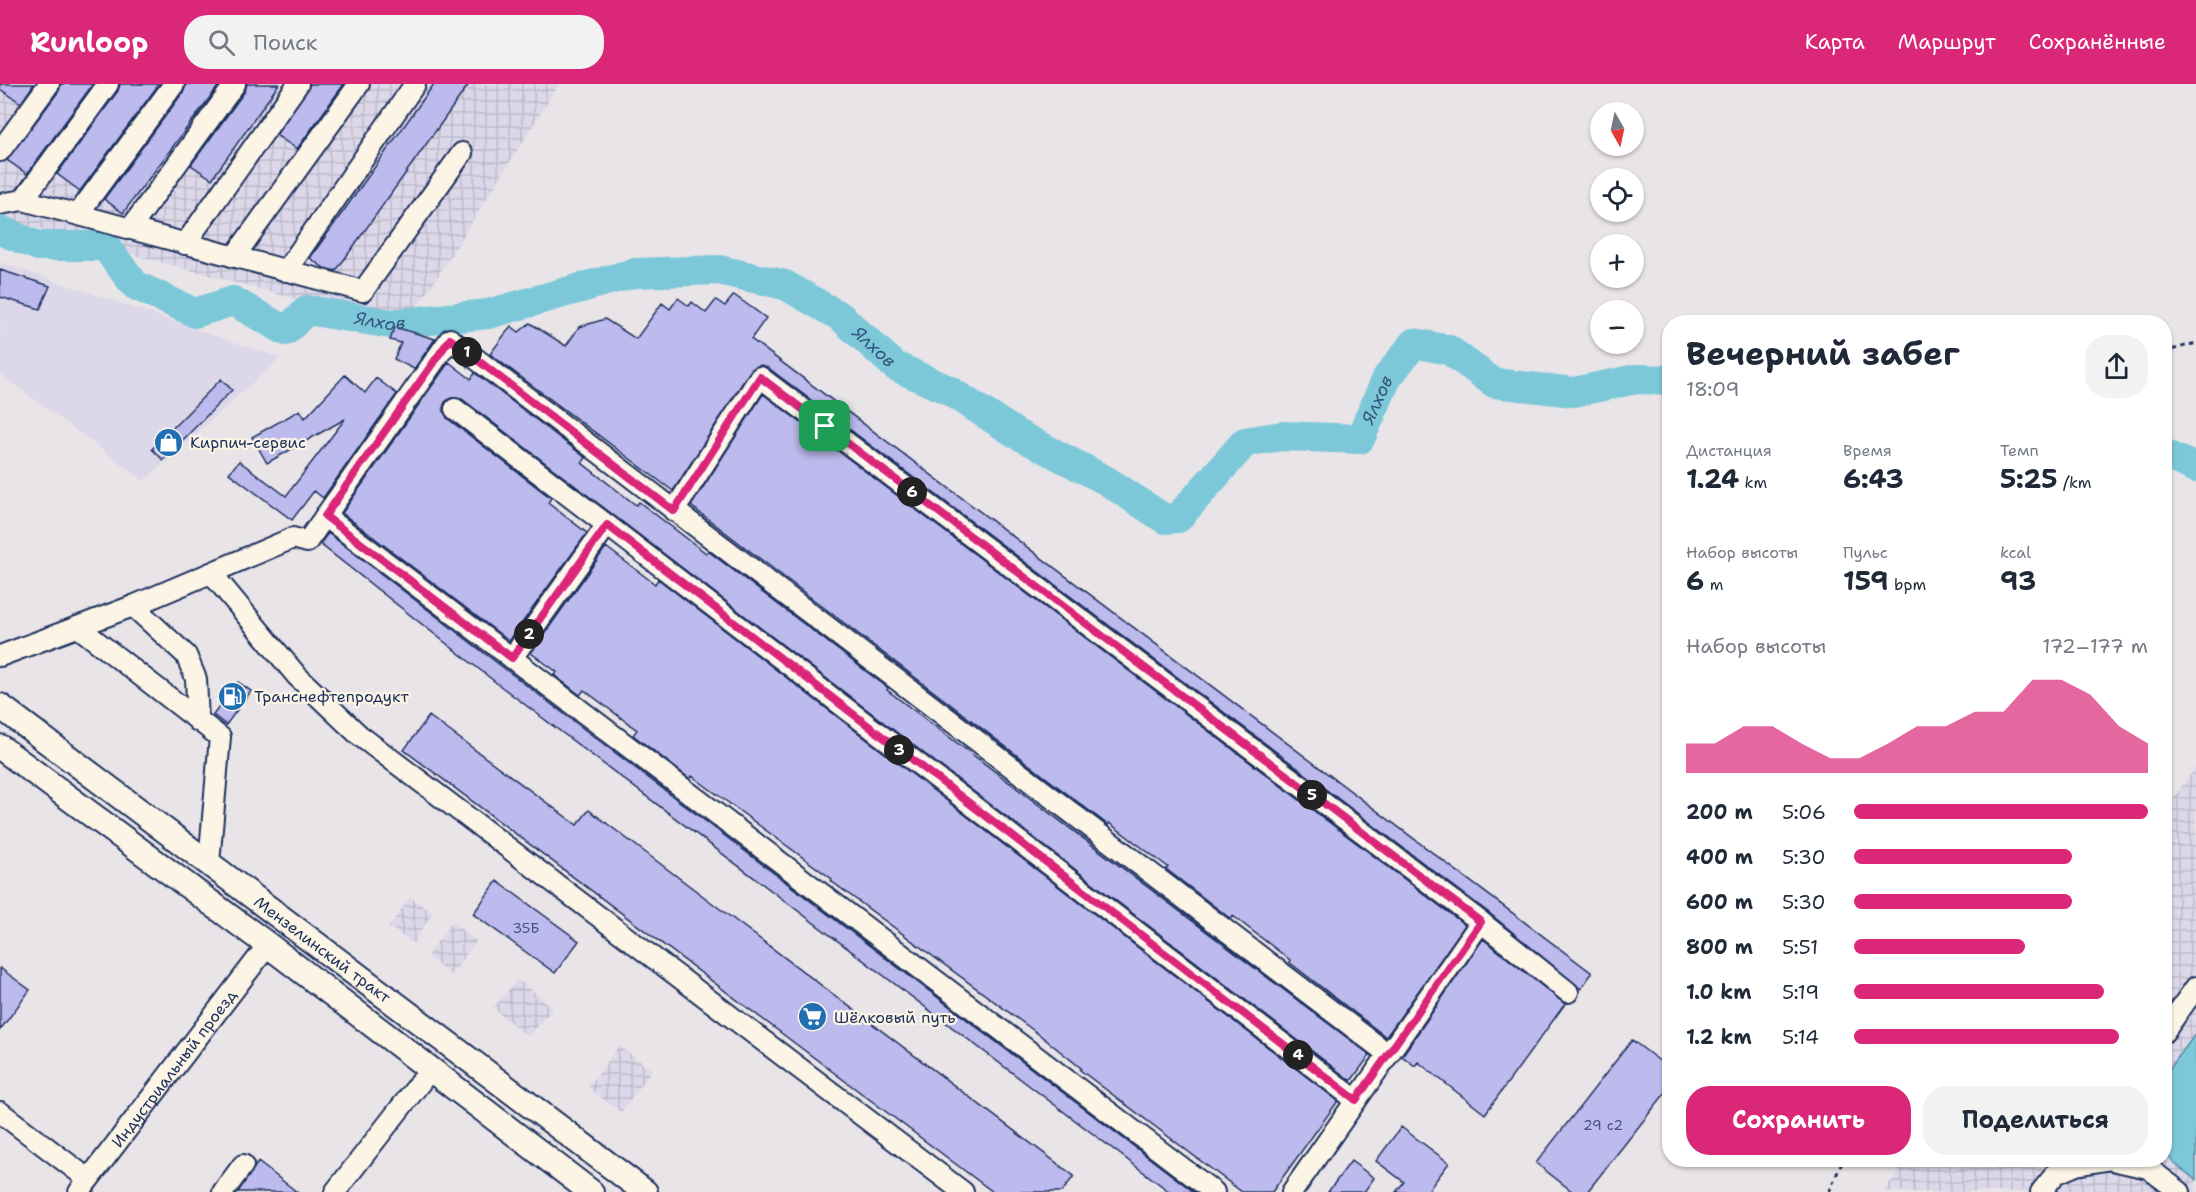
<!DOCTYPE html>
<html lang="ru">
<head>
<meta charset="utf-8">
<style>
  :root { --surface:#fff; --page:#f2f2f3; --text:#1f2937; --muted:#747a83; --accent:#db2777 }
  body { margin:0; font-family:"Shantell Sans",sans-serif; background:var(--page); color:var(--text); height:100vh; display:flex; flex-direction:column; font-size:22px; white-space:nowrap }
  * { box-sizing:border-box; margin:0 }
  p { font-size:20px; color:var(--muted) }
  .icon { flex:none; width:33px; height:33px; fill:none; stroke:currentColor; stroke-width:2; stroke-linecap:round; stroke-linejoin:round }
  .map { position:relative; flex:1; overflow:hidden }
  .sheet { position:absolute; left:1662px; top:231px; width:510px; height:852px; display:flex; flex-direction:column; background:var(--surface); border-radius:24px; box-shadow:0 2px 4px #0004 }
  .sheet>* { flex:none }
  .needle { width:39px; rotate:171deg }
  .buttons { position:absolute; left:1590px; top:18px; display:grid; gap:12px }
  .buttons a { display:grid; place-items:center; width:54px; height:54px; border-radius:50%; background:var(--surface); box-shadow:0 2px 4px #0004; font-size:30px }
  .pin { position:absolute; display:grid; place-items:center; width:51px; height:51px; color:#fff; margin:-26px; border-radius:12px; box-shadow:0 3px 9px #0006 }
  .km { position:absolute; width:30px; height:30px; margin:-15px; border-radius:50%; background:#222; color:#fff; font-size:16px; line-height:30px; text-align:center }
  .round { display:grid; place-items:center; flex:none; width:63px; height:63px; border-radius:24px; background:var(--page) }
  .headline { display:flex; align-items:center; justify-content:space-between; height:102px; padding:0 24px }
  h1 { font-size:33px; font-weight:700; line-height:45px }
  .stats { display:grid; grid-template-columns:repeat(3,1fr); gap:9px; height:102px; padding:6px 24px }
  .stats div { display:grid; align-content:center }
  .stats b { font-size:26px; font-weight:700 }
  .stats small { font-size:16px; font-weight:400 }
  .stats p { font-size:16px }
  .chart { height:168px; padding:12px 24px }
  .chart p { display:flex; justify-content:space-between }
  .chart svg { width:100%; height:108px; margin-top:6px; fill:var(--accent); opacity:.7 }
  .primary-button { display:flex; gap:12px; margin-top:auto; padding:12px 24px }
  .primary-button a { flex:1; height:69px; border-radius:24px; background:var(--accent); color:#fff; font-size:24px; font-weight:700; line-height:69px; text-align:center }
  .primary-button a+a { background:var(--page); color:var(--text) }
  ul { padding:0 24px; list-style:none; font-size:20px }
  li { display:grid; grid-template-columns:96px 72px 1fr; align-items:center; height:45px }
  li i { height:15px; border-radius:8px; background:var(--accent) }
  header { display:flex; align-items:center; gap:36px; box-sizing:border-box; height:84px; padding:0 30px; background:var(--accent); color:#fff }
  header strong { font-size:28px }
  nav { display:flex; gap:33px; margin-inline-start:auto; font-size:21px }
  .search { width:420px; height:54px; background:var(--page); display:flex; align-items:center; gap:15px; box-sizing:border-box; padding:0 21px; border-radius:24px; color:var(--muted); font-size:22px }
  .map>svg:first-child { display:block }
  .built { fill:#dcd8e9 }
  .industrial { fill:url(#industrial-grid) }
  .water { fill:#7bc8d9; stroke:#558ba8; stroke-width:1.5 }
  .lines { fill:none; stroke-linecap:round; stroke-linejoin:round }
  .river { stroke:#7bc8d9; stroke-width:30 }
  .building { fill:#bdbbed; stroke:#1b2f5e; stroke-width:1.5 }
  .minor-casing { stroke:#1b2f5e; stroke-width:24 }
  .major-casing { stroke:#1b2f5e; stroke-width:28 }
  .path { stroke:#1b2f5e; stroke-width:3; stroke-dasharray:4.5 4.5; stroke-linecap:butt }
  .minor { stroke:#fcf5e5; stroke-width:20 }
  .major { stroke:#fcf5e5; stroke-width:24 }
  .route-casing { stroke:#fff; stroke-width:12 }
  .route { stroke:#db2777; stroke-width:8 }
  .labels { text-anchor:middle; stroke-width:4.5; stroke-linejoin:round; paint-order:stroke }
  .number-label { font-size:14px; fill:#445282 }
  .poi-label { font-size:16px; fill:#1b2f5e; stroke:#fcf5e5; text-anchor:start }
  .street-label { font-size:16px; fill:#1b2f5e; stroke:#fcf5e5 }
  .water-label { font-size:18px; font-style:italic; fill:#33557d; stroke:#fcf5e5 }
</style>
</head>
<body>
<header>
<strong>Runloop</strong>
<div class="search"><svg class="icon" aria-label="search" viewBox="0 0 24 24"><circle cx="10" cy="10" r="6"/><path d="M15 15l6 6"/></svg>Поиск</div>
<nav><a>Карта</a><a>Маршрут</a><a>Сохранённые</a></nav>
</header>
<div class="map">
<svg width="2196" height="1108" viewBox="0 0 2196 1108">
  <defs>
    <pattern id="industrial-grid" width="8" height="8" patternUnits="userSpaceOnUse" patternTransform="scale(1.5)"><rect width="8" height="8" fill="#dcd8e9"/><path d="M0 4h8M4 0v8" fill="none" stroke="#bcbaca"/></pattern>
  </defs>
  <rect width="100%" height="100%" fill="#e9e4e7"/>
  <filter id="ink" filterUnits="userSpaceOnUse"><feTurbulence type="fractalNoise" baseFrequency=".0167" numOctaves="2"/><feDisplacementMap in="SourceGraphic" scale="12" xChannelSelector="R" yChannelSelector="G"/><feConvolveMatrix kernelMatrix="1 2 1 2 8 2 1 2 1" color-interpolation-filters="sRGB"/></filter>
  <g filter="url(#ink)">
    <path class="built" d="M0 178 280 274 144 397 0 290Z"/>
    <path class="industrial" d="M0 0H559L431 203 401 244 0 134Z
      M2196 683V1108H1883L1907 1076H2164L2165 726Z
      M410 813 433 829 413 859 389 843Z
      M452 838 476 857 451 891 427 872Z
      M518 895 553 924 528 953 493 924Z
      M619 962 652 986 621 1028 588 1004Z"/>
    <path class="water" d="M2196 949V1096L2175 1080 2164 1066 2165 991Z"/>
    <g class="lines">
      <g class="river">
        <path id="s1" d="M0 146 38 162H105L135 201 195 229 233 217 286 247 307 226 391 240 488 230 634 189 719 186 785 201 841 233 895 282 948 306 1017 350 1107 397 1165 435 1178 434 1245 358 1282 352 1360 355 1387 294 1414 259 1449 266 1494 299 1574 308 1636 295 1670 296"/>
        <path d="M2164 370 2196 384"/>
      </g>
    </g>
    <path class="building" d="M0 0H34L21 19 0 5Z
      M61 0H93L27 90 7 76 59 7Z
      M120 0H159L80 107 57 90 118 7Z
      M186 0H220L123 129 104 115 184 7Z
      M247 0H279L212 95 191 81 245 7Z
      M310 0H344L297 65 276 51Z
      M434 0H469L336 187 324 184 310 174Z
      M0 186 50 202 40 225 0 213Z
      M734 211 766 234 751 255 1592 889 1581 905 1488 828 767 283 761 281 750 287 673 407 490 270 511 242 519 248 530 239 566 262 579 243 605 235 636 255 662 219 670 225 678 214 689 222 692 218 706 229 716 216 725 222Z
      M395 243 435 255 414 285 394 275 401 259 390 256Z
      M449 278 471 295 475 289 586 374 582 379 636 421 639 418 706 469 708 467 888 604 887 606 1370 971 1351 997 462 315 451 314 445 318 443 324 447 334 551 414 548 419 587 449 509 557 342 429Z
      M345 291 365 309 376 294 397 310 323 414 314 407 292 436 229 389 239 377 286 412 345 335 267 379 252 353 300 326 305 334Z
      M221 295 232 306 163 376 152 365Z
      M763 310 1465 841 1386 953 1289 878 1290 876 1233 832 1231 835 1166 785 1168 783 1109 739 1108 741 691 422Z
      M328 449 505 585 1194 1108H1170L503 604 320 460Z
      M606 463 655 500 658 495 1338 1017 1272 1108H1242L1080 986 1081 984 1041 952 831 797 832 795 692 692 690 695 633 651 637 646 584 606 580 611 554 591 557 588 531 569Z
      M238 598 251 607 226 641 213 631Z
      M429 632 577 741 589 726 1074 1092 1062 1108H993L404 666Z
      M497 797 579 857 555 889 473 830Z
      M1483 855 1565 920 1485 1030 1418 978 1415 982 1402 972Z
      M0 884 30 906 0 946Z
      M1632 956 1670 985V1003L1587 1108H1573L1536 1079Z
      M1401 1043 1449 1079 1427 1108H1396L1404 1098 1376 1077Z
      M1351 1077 1374 1094 1364 1108H1328Z
      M258 1078 297 1108H238Z"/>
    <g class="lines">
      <defs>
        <g id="minor">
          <path d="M0 67 49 0"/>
          <path d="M23 116 108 0"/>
          <path d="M0 120 23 116 363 207 462 69"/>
          <path d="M78 130 174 0"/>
          <path d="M130 145 235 0"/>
          <path d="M185 160 298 0"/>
          <path d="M234 173 359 0"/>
          <path d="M286 187 415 0"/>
          <path d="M455 325 607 441 512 574"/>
          <path d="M674 427 760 293 1481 838 1568 908"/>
          <path d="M325 432 1214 1108"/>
          <path d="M607 441 1356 1016"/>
          <path d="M213 491 297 592 359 651 963 1108"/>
          <path d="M133 522 186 571 196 595 198 637"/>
          <path d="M78 543 220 653 209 779"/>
          <path d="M0 572 133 522 293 454 307 458 450 255 1388 970"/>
          <path d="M2164 948 2196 903"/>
          <path d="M0 1028 88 1095"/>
          <path d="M2112 1076 2148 1084 2180 1108"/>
          <path d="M2055 1090 2076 1081 2106 1076"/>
          <path id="s2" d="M79 1108 268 861"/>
          <path d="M223 1108 243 1081"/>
          <path d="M335 1108 430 986"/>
          <path d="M1292 1108 1481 838"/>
          <path d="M2041 1108 2062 1082"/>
        </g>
        <g id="major">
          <path id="s3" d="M0 622 645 1108"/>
          <path d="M0 663 268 861 591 1108"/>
        </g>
      </defs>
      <use href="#minor" class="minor-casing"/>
      <use href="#major" class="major-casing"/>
      <path class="path" d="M2164 268 2196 259
        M1829 1108 1843 1076"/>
      <use href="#minor" class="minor"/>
      <use href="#major" class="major"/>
    </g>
  </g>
  <g class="lines" filter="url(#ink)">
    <defs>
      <path id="route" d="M450 255 674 427 760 293 1481 838 1356 1016 607 441 512 574 325 432Z"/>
    </defs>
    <use href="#route" class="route-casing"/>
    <use href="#route" class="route"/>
  </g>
  <defs>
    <symbol id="shop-disc" viewBox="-11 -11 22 22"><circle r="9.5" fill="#1f6fb2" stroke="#fcf5e5"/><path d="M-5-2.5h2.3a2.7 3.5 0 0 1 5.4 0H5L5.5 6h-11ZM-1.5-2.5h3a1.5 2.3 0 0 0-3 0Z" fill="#fff"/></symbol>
    <symbol id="fuel-disc" viewBox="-11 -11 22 22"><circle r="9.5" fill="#1f6fb2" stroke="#fcf5e5"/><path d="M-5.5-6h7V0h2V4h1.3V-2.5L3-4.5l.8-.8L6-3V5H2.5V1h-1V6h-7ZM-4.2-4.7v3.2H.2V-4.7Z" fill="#fff"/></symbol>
    <symbol id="supermarket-disc" viewBox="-11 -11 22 22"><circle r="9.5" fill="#1f6fb2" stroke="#fcf5e5"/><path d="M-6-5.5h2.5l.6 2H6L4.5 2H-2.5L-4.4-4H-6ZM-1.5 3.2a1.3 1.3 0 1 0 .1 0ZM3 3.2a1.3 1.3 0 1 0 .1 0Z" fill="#fff"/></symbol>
  </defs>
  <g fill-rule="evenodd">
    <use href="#shop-disc" x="152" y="342" width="33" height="33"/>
    <use href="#fuel-disc" x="216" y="596" width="33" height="33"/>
    <use href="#supermarket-disc" x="796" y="916" width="33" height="33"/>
  </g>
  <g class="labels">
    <g class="number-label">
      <text x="526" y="849">35Б</text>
      <text x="1603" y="1046">29 с2</text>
    </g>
    <g class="poi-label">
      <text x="190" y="364">Кирпич-сервис</text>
      <text x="254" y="618">Транснефтепродукт</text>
      <text x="834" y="939">Шёлковый путь</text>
    </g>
    <g class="street-label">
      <text dy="6" stroke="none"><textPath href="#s3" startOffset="404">Мензелинский тракт</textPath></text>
      <text dy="6" stroke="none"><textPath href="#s2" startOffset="156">Индустриальный проезд</textPath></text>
    </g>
    <g class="water-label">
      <text dy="6" stroke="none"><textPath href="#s1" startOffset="428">Ялхов</textPath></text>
      <text dy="6" stroke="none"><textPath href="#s1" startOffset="950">Ялхов</textPath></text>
      <text dy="6" stroke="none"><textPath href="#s1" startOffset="1562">Ялхов</textPath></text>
    </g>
  </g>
</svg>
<div class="buttons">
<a><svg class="needle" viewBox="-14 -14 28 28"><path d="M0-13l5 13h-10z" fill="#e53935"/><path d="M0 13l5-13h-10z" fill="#747a83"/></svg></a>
<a><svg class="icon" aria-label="locate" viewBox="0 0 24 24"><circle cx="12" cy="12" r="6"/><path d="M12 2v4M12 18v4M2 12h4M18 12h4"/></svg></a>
<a>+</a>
<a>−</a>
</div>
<div class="pin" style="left:825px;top:342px;background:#1e9e55"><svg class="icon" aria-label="arrive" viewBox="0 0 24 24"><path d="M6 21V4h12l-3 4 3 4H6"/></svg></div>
<b class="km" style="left:467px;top:268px">1</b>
<b class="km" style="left:529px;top:550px">2</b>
<b class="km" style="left:899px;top:666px">3</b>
<b class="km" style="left:1298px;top:971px">4</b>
<b class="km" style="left:1312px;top:711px">5</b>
<b class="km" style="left:912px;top:408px">6</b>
<section class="sheet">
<div class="headline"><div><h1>Вечерний забег</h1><p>18:09</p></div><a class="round"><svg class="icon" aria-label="share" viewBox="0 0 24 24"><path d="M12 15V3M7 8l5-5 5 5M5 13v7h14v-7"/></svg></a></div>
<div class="stats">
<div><p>Дистанция</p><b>1.24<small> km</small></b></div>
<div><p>Время</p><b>6:43</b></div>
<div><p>Темп</p><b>5:25<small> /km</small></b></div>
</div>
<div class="stats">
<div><p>Набор высоты</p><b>6<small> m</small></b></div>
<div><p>Пульс</p><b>159<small> bpm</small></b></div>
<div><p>kcal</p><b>93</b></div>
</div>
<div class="chart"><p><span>Набор высоты</span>172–177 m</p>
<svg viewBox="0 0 160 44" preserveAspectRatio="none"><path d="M0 44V32L10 32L20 25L30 25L40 32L50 38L60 38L70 32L80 25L90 25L100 19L110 19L120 6L130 6L140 12L150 25L160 32V44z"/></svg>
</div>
<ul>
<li><b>200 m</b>5:06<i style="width:100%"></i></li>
<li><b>400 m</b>5:30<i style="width:74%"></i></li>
<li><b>600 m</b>5:30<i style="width:74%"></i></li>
<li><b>800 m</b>5:51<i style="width:58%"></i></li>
<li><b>1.0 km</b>5:19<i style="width:85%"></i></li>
<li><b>1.2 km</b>5:14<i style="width:90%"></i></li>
</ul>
<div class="primary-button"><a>Сохранить</a><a>Поделиться</a></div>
</section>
</div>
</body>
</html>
